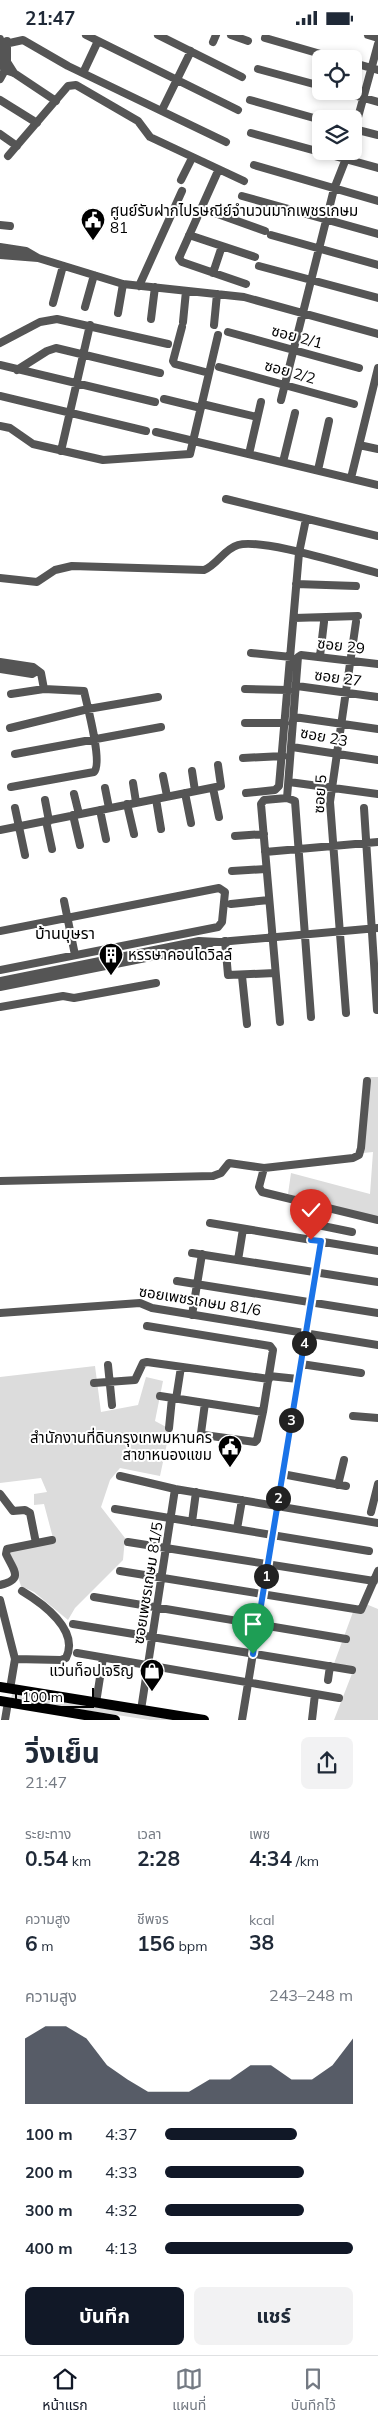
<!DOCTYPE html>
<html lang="th">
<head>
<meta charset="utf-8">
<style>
  :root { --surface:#fff; --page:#f2f2f3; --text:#1f2937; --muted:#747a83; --line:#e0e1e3; --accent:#111827 }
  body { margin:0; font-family:Mulish,"Noto Sans Thai",sans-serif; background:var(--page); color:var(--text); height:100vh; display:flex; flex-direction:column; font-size:19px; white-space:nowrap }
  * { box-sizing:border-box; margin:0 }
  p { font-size:16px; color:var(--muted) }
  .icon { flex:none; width:28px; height:28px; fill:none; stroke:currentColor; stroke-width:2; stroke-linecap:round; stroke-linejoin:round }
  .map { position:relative; height:1685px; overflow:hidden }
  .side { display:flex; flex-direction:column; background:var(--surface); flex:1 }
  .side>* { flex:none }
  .fabs { position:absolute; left:312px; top:15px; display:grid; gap:10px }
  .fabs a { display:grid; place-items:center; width:50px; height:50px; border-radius:8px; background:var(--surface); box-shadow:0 2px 8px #0003; font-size:25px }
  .scale { position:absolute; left:15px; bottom:12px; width:79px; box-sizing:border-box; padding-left:5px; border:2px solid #000; border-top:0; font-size:14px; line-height:18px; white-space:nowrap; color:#000; -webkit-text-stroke:4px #fff; paint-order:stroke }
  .pin { position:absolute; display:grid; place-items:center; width:42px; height:42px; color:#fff; margin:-51px -21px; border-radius:50% 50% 50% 0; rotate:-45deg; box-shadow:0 0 5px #0007 }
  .pin .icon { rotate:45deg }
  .km { position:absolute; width:25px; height:25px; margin:-12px; border-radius:50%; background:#222; color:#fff; font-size:14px; line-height:25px; text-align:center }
  .round { display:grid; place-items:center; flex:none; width:52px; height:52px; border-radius:8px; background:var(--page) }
  .head { display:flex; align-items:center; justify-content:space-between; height:85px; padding:0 25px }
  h1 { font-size:28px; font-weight:700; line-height:38px }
  .figures { display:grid; grid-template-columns:repeat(3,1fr); gap:8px; height:85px; padding:5px 25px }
  .figures div { display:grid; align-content:center }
  .figures b { font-size:21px; font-weight:700 }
  .figures small { font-size:14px; font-weight:400 }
  .figures p { font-size:14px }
  .chart { height:140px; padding:10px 25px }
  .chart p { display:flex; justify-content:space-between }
  .chart svg { width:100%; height:90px; margin-top:5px; fill:var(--accent); opacity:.7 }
  .button { display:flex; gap:10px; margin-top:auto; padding:10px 25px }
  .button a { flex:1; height:58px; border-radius:8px; background:var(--accent); color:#fff; font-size:20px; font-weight:700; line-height:58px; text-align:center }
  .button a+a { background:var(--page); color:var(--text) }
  ul { padding:0 25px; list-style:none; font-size:16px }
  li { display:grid; grid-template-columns:80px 60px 1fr; align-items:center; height:38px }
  li i { height:12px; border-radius:6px; background:var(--accent) }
  .status { display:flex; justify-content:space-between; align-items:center; height:35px; padding:0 25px; background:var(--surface); direction:ltr }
  .status svg { height:14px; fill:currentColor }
  .tab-bar { display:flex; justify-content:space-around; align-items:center; height:70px; border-top:1px solid var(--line); background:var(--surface); font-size:14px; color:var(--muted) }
  .tab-bar a { display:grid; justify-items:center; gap:2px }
  .tab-bar .active { color:var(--accent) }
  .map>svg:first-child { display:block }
  .green { fill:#dcdcdc }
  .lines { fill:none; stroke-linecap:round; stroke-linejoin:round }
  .minor { stroke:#555; stroke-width:8 }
  .major { stroke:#000; stroke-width:10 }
  .route-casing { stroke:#fff; stroke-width:10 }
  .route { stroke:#1a73e8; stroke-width:6 }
  .labels { text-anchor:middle; stroke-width:4; stroke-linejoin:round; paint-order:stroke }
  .poi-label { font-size:15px; fill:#000; stroke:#fff; text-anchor:start }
  .street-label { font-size:15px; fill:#000; stroke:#fff }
  .neighbourhood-label { font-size:16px; fill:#000; stroke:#fff }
</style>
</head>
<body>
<div class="status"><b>21:47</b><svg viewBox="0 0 49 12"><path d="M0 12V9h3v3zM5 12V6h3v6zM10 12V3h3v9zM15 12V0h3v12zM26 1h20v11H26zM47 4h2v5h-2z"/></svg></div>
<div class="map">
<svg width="378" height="1685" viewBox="0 0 378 1685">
  <rect width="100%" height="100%" fill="#fff"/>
  <path class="green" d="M369 1042H378V1183L288 1159 291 1138 370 1159 373 1117 363 1118Z
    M95 1331 101 1377 138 1370 146 1342 163 1346 155 1386 170 1394 160 1441 120 1433 110 1445 101 1472 125 1503 123 1525 75 1573 68 1585 34 1557 21 1551 9 1516 53 1503 44 1469 34 1470V1459L47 1457 41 1443 0 1448V1342Z
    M361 1567 378 1574V1685H334L353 1636 332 1634 353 1577 360 1572Z
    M12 1659 180 1685H150L11 1664Z"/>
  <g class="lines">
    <path class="minor" d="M86 0 238 75
      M158 0 242 42
      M231 0 248 6
      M368 0 378 3
      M265 3 338 24
      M0 4 2 30 5 35 14 38 56 66
      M7 6V27L14 38
      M213 7 216 0
      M0 10 23 5 68 31 226 107
      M354 28 378 35
      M258 34 321 51
      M83 38 98 6
      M0 44 5 35
      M339 56 378 67
      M0 65 37 88
      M250 65 321 85
      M162 75 191 16
      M354 94 378 100
      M354 97 378 9
      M251 98 378 133
      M0 99 17 111
      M8 121 68 51 76 50 138 86 150 102 244 146
      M254 130 378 166
      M218 136 179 223 182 227 246 249
      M181 145 192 123
      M242 161 378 199
      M201 173 265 196
      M0 190 10 191
      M189 200 255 222
      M271 200 378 230
      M0 212 26 216 38 223 123 249 244 262 378 299
      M0 220 38 223
      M259 231 378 263
      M213 238 222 211
      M139 251 182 156
      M53 268 63 231
      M85 272 94 240
      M118 278 123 249
      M151 284 155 252
      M183 287 186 256
      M214 290 217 259
      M182 292 173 326 175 329 209 338
      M228 297 359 333
      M0 308 40 287 57 284 168 309
      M0 330 155 367
      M219 332 354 369
      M17 335 47 316 56 313 160 338
      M0 361 146 396
      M164 364 201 373
      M281 365 334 154 349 116
      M202 369 257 382
      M0 391 10 393 33 409 103 425 190 419 218 300
      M156 397 378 450
      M359 410 378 414
      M61 416 90 290
      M249 419 261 367
      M283 427 295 378
      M318 435 329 386
      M351 443 378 333
      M226 464 378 501
      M0 543 37 547 55 535 72 531 204 535C217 530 224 514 238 510 263 503 349 531 378 538
      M296 549 356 551
      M294 583 358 581
      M251 618 291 622
      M320 621 324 587
      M0 627 33 632 41 638 44 654
      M0 634 32 639 37 636
      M297 651 378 662
      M245 654 288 655
      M294 682 378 694
      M245 688H285
      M10 693 88 674 158 662
      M292 712 378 725
      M15 719 161 692
      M243 723 283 721
      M192 736 195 756
      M163 741 167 761
      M289 747 378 759
      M133 748 136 767
      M11 752 94 737C103 728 87 670 84 656L44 654 11 659
      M105 753 109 773
      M213 753 219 782
      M185 758 191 788
      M246 758 275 755 279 751 299 518 306 484
      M74 759 79 779
      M287 763 298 622 301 620 378 629
      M156 764 161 794
      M45 765 49 786
      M127 769 134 799
      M15 773 25 820
      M364 773 377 975
      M100 775 106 804
      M73 780 80 810
      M46 786 52 814
      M0 795 221 751 218 730
      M235 801 264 799
      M265 817 378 807
      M232 836 266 834
      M64 866 75 920
      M231 869 269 865
      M0 896 219 853 225 857 222 887 218 892 0 935
      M225 906 228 940 275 938
      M242 941 247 989
      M0 946 199 906 219 907 378 893
      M0 952 201 912 211 908
      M0 972 63 961 74 963 156 948
      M346 978 330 767 356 587
      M280 987 261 769 264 765 287 763 295 766 311 982
      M264 1133 259 1152 262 1157 378 1185
      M0 1146 213 1141 221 1138 229 1128 264 1133 353 1123 359 1120 361 1113 367 1046
      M210 1188 378 1216
      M308 1188 352 1197
      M192 1218 378 1247
      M238 1225 243 1194
      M177 1246 378 1278
      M0 1278 140 1268 152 1273 378 1310
      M192 1280 202 1219
      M147 1291 270 1311 273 1315 263 1377 160 1361
      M301 1329 361 1338
      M108 1330 112 1370
      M269 1341 298 1344
      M94 1348 135 1345 143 1328 147 1327 269 1344
      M176 1364 181 1332
      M205 1368 201 1398 204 1400 255 1407 257 1405 263 1377
      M353 1381 378 1383
      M169 1393 172 1363
      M282 1439 346 1451
      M120 1441 175 1454 378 1488
      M338 1450 344 1425
      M0 1459 13 1476 25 1475 30 1478 36 1508
      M115 1474 369 1516
      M371 1477 378 1449
      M192 1487 196 1457
      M237 1494 242 1465
      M128 1507 374 1546
      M120 1536 361 1575 378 1536
      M0 1550C24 1544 14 1536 6 1519L7 1514 52 1505
      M94 1562 346 1604
      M0 1565 15 1624 10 1654
      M73 1589 352 1635
      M77 1618 339 1663
      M15 1624 61 1625 66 1623C80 1595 42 1568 22 1556
      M328 1645 330 1631
      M96 1668 103 1623
      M141 1675 175 1454
      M5 1685 8 1667
      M242 1685 321 1206
      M312 1685 315 1659"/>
    <path class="major" d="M0 1652 204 1685
      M0 1666 115 1685"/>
  </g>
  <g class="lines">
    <defs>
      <path id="route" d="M253 1619 321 1206 311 1205"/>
    </defs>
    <use href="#route" class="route-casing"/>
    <use href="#route" class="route"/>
  </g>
  <defs>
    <symbol id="civic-pin" viewBox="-11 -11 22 30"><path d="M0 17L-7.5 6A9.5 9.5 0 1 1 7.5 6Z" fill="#000" stroke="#fff"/><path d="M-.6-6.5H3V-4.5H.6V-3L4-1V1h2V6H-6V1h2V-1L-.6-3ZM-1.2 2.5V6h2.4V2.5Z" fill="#fff"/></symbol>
    <symbol id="building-pin" viewBox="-11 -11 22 30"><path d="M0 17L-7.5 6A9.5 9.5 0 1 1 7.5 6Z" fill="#000" stroke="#fff"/><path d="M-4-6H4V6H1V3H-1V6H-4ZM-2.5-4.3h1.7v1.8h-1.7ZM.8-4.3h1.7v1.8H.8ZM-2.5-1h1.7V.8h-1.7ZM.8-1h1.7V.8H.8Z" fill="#fff"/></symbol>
    <symbol id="shop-pin" viewBox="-11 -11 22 30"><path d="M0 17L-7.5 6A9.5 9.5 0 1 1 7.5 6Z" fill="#000" stroke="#fff"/><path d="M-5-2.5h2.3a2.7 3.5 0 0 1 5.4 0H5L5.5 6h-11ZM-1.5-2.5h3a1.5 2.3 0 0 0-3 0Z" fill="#fff"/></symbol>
  </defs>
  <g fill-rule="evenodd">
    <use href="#civic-pin" x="79" y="171" width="28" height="38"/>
    <use href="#building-pin" x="97" y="906" width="28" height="38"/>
    <use href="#civic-pin" x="216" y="1398" width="28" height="38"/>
    <use href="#shop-pin" x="138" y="1622" width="28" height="38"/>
  </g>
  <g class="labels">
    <g class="poi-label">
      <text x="110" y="181">ศูนย์รับฝากไปรษณีย์จำนวนมากเพชรเกษม<tspan x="110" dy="17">81</tspan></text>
      <text x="128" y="925">หรรษาคอนโดวิลล์</text>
      <text x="212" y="1408" text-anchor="end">สำนักงานที่ดินกรุงเทพมหานคร<tspan x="212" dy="17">สาขาหนองแขม</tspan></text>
      <text x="134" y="1641" text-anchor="end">แว่นท็อปเจริญ</text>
    </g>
    <g class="street-label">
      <text transform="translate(297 302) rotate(15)" y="5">ซอย 2/1</text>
      <text transform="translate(290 337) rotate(16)" y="5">ซอย 2/2</text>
      <text transform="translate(341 611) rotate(7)" y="5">ซอย 29</text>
      <text transform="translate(338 643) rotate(8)" y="5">ซอย 27</text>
      <text transform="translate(324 702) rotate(11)" y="5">ซอย 23</text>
      <text transform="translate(320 759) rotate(-86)" y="5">ซอย 5</text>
      <text transform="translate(200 1266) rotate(9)" y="5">ซอยเพชรเกษม 81/6</text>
      <text transform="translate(148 1548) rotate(-81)" y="5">ซอยเพชรเกษม 81/5</text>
    </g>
    <g class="neighbourhood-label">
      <text x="65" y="904">บ้านบุษรา</text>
    </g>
  </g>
</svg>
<div class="fabs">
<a><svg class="icon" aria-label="locate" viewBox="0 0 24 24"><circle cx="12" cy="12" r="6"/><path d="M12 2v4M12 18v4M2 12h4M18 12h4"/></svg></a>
<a><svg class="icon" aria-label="layers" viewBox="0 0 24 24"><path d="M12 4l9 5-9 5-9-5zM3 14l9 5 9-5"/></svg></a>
</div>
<div class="scale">100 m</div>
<div class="pin" style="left:253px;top:1619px;background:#1e9e55"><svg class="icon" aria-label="arrive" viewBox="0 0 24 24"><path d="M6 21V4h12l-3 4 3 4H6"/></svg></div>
<div class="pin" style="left:311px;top:1205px;background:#d93025"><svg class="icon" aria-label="check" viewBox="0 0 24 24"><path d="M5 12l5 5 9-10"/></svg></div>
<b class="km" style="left:266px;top:1541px">1</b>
<b class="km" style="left:278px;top:1463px">2</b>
<b class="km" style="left:291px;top:1385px">3</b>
<b class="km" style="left:304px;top:1308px">4</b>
</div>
<section class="side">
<div class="head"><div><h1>วิ่งเย็น</h1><p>21:47</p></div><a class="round"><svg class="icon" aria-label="share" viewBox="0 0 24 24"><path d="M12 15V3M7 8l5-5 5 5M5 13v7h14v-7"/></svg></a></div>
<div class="figures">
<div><p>ระยะทาง</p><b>0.54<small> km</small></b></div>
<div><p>เวลา</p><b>2:28</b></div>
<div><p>เพซ</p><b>4:34<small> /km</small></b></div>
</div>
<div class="figures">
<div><p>ความสูง</p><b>6<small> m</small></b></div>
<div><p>ชีพจร</p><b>156<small> bpm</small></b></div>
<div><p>kcal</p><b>38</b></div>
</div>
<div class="chart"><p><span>ความสูง</span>243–248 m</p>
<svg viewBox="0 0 160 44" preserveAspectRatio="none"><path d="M0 44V12L10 6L20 6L30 12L40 25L50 32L60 38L70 38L80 38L90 32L100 32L110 25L120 25L130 32L140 32L150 25L160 12V44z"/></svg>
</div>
<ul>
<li><b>100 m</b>4:37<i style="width:70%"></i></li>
<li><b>200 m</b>4:33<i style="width:74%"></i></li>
<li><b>300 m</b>4:32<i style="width:74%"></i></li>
<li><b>400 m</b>4:13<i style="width:100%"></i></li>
</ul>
<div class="button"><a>บันทึก</a><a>แชร์</a></div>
</section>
<nav class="tab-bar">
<a class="active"><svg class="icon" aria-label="home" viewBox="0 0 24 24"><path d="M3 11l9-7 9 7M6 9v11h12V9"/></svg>หน้าแรก</a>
<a><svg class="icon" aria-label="map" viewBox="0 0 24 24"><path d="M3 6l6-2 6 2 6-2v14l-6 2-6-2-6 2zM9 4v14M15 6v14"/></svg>แผนที่</a>
<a><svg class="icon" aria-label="saved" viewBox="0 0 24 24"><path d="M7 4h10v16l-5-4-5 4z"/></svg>บันทึกไว้</a>
</nav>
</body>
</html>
